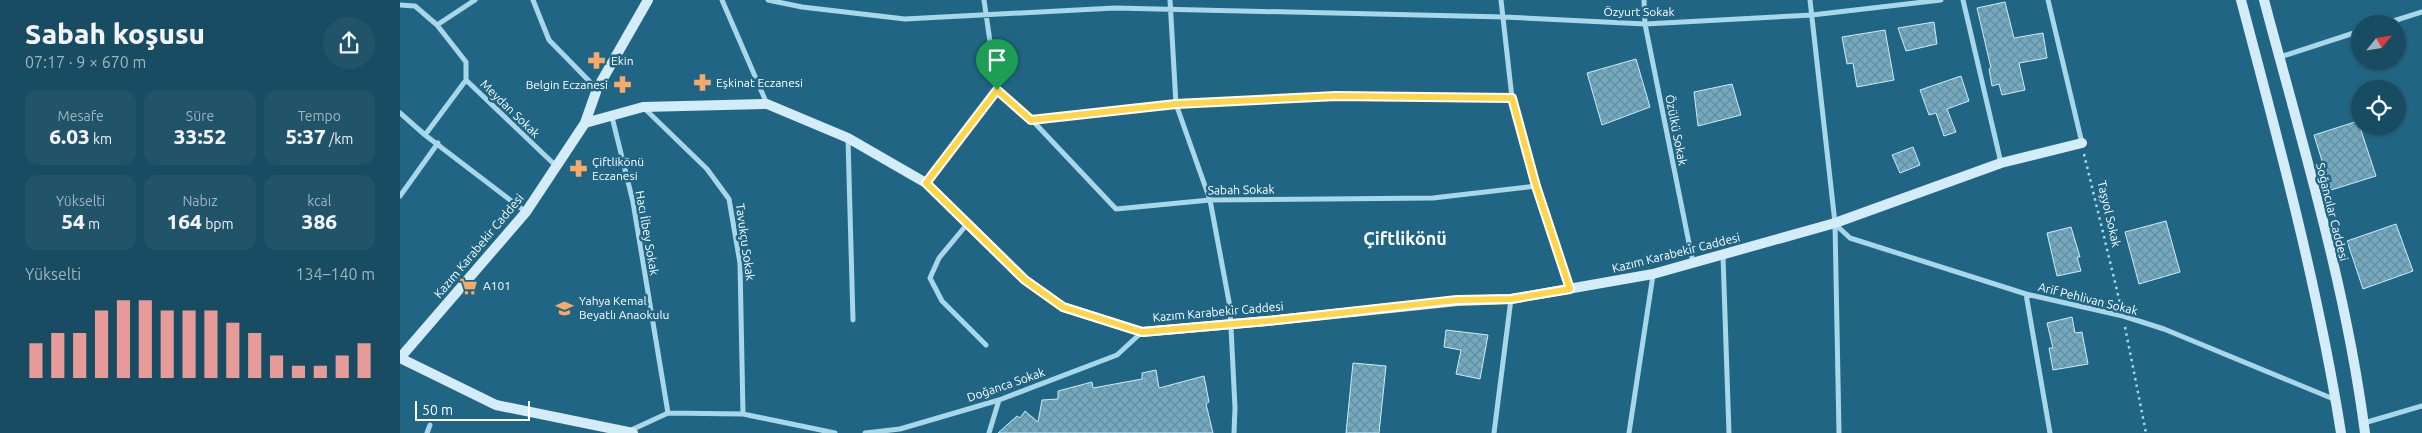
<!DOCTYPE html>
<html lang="tr">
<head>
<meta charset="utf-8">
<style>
  :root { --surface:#184c63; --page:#215369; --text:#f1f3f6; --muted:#9fb4be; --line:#366378; --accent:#e69b98 }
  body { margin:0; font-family:Ubuntu,sans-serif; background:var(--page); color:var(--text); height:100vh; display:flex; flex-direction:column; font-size:19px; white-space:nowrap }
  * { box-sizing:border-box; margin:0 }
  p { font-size:16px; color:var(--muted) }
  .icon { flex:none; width:28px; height:28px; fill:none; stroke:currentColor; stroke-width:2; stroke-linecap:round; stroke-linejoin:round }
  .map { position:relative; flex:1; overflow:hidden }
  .drawer { display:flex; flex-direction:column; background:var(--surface); width:400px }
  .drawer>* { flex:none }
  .needle { width:32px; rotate:60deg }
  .fabs { position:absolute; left:1951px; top:15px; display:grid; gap:10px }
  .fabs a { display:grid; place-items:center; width:55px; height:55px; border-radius:50%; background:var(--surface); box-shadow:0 1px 4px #0004,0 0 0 1px var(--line); font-size:25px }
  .scale { position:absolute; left:15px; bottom:12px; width:115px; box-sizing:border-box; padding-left:5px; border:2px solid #fff; border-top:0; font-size:14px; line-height:18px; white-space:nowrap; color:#fff; -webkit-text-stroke:4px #206684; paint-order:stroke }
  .pin { position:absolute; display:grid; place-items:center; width:42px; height:42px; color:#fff; margin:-51px -21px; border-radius:50% 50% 50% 0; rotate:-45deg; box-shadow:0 0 5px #0007 }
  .pin .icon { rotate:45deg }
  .round { display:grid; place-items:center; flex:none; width:52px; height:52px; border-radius:26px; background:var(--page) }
  .overview { display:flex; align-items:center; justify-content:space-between; height:85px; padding:0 25px }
  h1 { font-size:28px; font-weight:800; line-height:38px }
  .figures { display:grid; grid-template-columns:repeat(3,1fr); gap:8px; height:85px; padding:5px 25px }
  .figures div { display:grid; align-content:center; border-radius:12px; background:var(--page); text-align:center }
  .figures b { font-size:21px; font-weight:800 }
  .figures small { font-size:14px; font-weight:400 }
  .figures p { font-size:14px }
  .chart { height:140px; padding:10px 25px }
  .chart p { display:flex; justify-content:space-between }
  .chart svg { width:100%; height:90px; margin-top:5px; stroke:var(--accent); stroke-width:6 }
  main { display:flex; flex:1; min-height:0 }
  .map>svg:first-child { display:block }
  .building { fill:url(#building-cross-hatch); stroke:#cdebf7 }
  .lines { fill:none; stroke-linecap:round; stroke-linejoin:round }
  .path { stroke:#a8d7e9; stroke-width:2.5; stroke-dasharray:2.5 4; stroke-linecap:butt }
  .street { stroke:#a8d7e9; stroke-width:5 }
  .secondary { stroke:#d3ecf7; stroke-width:10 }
  .route-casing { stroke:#fff; stroke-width:10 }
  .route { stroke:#ffd54a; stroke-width:6 }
  .labels { text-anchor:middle; stroke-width:5; stroke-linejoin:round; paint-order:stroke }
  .street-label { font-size:12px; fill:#fff; stroke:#206684 }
  .poi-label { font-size:12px; fill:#fff; stroke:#206684; text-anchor:start }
  .district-label { font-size:18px; font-weight:bold; fill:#fff; stroke:#206684 }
</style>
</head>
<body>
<main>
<section class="drawer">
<div class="overview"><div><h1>Sabah koşusu</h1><p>07:17 · 9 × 670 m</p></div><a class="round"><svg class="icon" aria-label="share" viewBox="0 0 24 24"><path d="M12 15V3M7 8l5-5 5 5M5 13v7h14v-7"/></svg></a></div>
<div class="figures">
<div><p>Mesafe</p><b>6.03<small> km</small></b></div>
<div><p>Süre</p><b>33:52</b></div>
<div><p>Tempo</p><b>5:37<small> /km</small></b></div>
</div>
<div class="figures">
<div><p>Yükselti</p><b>54<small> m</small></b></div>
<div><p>Nabız</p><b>164<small> bpm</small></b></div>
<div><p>kcal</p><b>386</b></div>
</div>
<div class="chart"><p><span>Yükselti</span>134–140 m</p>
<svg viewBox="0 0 160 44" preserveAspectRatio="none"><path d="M5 44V27M15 44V22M25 44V22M35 44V11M45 44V6M55 44V6M65 44V11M75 44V11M85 44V11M95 44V17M105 44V22M115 44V33M125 44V38M135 44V38M145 44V33M155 44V27"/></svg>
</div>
</section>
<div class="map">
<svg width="2022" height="433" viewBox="0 0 2022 433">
  <defs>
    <pattern id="building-cross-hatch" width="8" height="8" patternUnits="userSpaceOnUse" patternTransform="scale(1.25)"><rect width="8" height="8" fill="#72a9bf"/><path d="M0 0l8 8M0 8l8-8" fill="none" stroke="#678d9c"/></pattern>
  </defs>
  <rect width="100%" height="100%" fill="#206684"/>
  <path class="building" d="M1605 2 1614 38 1643 33 1647 58 1619 63 1625 90 1602 95 1599 84 1592 86 1589 69 1591 68 1577 8Z
    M1534 22 1537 44 1506 51 1498 28Z
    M1485 30 1494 80 1457 87 1453 63 1447 64 1442 37Z
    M1236 59 1250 107 1202 125 1187 73Z
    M1561 76 1569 101 1547 109 1556 132 1544 136 1536 113 1529 115 1520 90Z
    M1332 84 1341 115 1298 126 1294 92Z
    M1958 121 1976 176 1931 190 1914 135Z
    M1513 147 1520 165 1500 173 1492 155Z
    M1766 221 1780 272 1739 284 1725 232Z
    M1996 224 2013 271 1963 289 1947 241Z
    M1671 227 1680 257H1677L1681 271 1657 276 1647 233Z
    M1672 317 1675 333 1682 332 1688 364 1653 370 1649 348H1653L1647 323Z
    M1046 330 1088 335 1080 379 1056 374 1061 350 1044 347Z
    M953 363 986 366 979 433H946Z
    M756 370 759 388 804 376 809 402 806 404 813 433H598L617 416 620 418 625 411 638 422 642 400 658 399V391L692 382 693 388 742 379V373Z"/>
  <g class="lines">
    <path class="path" d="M1684 154 1721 307
      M1725 327 1746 433"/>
    <path class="street" d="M133 0 149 40 197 89
      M322 0 367 104
      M368 0 402 7 505 19 715 8 1104 17 1245 24 1412 15 1541 0
      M770 0 776 104 810 200 830 307 835 408 834 433
      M1101 0 1112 98 1136 186 1170 289
      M1244 0 1245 24 1293 263
      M1410 0 1435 223 1439 433
      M1563 0 1601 163
      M1648 0 1682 143
      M0 5 15 6 37 25 66 62V80L155 165
      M1984 24 2022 12
      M37 25 75 0
      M1880 57 1960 31
      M597 90 631 119 716 209 810 200 1033 198 1136 186
      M243 107 307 169 329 199 340 263 343 414
      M0 113 25 135 126 212
      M212 117 233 202 268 413
      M631 119 776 104 936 96 1112 98
      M25 135 66 80
      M448 139 453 320
      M526 183 597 90 584 0
      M0 196 38 143
      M568 223 539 258 530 278 542 301 586 345
      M1435 224 1450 238 1626 294 1723 316 1764 329 1936 400
      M1323 256 1329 433
      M1626 294 1650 433
      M1964 423 2022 406
      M229 431 268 413 343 414 435 433
      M27 433 30 425
      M465 433 500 429 599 400 717 355 742 332
      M589 433 599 400
      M1094 433 1111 299
      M1229 433 1253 275"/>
    <path class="secondary" d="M1841 0C1879 143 1918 287 1941 433
      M1864 0C1902 143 1946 286 1965 433
      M185 123 197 89 248 0
      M0 358 126 212 185 123 243 107 367 104 448 138 526 183 625 280 663 307 742 332 867 321 1057 301 1111 299 1253 274 1435 223 1601 163 1682 143
      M0 358 96 405 233 433"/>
  </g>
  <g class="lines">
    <defs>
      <path id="route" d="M597 90 631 120 776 104 936 96 1112 98 1136 186 1170 289 1111 299 1057 300 867 321 742 332 663 307 625 280 526 183Z"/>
    </defs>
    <use href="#route" class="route-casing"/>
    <use href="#route" class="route"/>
  </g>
  <defs>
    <symbol id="pharmacy-bare" viewBox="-9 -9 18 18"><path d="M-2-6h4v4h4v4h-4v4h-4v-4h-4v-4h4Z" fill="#f6a969" stroke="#206684" stroke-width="2.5" paint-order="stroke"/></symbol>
    <symbol id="supermarket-bare" viewBox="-9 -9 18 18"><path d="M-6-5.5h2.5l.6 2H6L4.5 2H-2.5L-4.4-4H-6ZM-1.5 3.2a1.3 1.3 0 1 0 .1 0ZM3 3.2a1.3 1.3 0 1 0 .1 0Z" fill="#f6a969" stroke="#206684" stroke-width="2.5" paint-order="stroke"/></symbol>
    <symbol id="school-bare" viewBox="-9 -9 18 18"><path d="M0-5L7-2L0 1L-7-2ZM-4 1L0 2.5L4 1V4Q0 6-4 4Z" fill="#f6a969" stroke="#206684" stroke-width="2.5" paint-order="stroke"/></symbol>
  </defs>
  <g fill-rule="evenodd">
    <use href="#pharmacy-bare" x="184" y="48" width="25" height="25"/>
    <use href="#pharmacy-bare" x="290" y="70" width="25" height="25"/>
    <use href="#pharmacy-bare" x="210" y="72" width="25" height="25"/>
    <use href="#pharmacy-bare" x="166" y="156" width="25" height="25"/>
    <use href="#supermarket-bare" x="56" y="274" width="25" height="25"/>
    <use href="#school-bare" x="152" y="296" width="25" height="25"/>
  </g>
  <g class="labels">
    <g class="street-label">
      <text x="1239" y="16">Özyurt Sokak</text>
      <text transform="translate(110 109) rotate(44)" y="4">Meydan Sokak</text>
      <text transform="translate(1276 130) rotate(79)" y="4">Özülkü Sokak</text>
      <text transform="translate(841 190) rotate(-1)" y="4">Sabah Sokak</text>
      <text transform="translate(1932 212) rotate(76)" y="4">Soğancılar Caddesi</text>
      <text transform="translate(1709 214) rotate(77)" y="4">Taşyol Sokak</text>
      <text transform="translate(247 233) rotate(80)" y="4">Hacı İlbey Sokak</text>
      <text transform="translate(345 242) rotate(82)" y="4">Tavukçu Sokak</text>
      <text transform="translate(79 246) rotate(-50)" y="4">Kazım Karabekir Caddesi</text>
      <text transform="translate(1276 253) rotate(-14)" y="4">Kazım Karabekir Caddesi</text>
      <text transform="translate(1688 299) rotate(14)" y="4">Arif Pehlivan Sokak</text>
      <text transform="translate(818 312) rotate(-5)" y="4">Kazım Karabekir Caddesi</text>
      <text transform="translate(606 385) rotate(-19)" y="4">Doğanca Sokak</text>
    </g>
    <g class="poi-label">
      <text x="211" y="65">Ekin</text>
      <text x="316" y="87">Eşkinat Eczanesi</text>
      <text x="208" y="89" text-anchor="end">Belgin Eczanesi</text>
      <text x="192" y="166">Çiftlikönü<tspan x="192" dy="14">Eczanesi</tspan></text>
      <text x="83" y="290">A101</text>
      <text x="179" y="305">Yahya Kemal<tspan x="179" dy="14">Beyatlı Anaokulu</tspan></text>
    </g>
    <g class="district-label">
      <text x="1005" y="245">Çiftlikönü</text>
    </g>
  </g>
</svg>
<div class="fabs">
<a><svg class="needle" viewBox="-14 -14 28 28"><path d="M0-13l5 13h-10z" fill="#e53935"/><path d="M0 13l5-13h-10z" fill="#9fb4be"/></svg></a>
<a><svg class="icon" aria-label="locate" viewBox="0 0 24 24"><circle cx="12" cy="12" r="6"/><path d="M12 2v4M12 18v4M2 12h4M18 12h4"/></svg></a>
</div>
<div class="scale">50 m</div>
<div class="pin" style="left:597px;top:90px;background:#1e9e55"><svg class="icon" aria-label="arrive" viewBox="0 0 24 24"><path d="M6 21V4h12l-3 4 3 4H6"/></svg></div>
</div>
</main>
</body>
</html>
